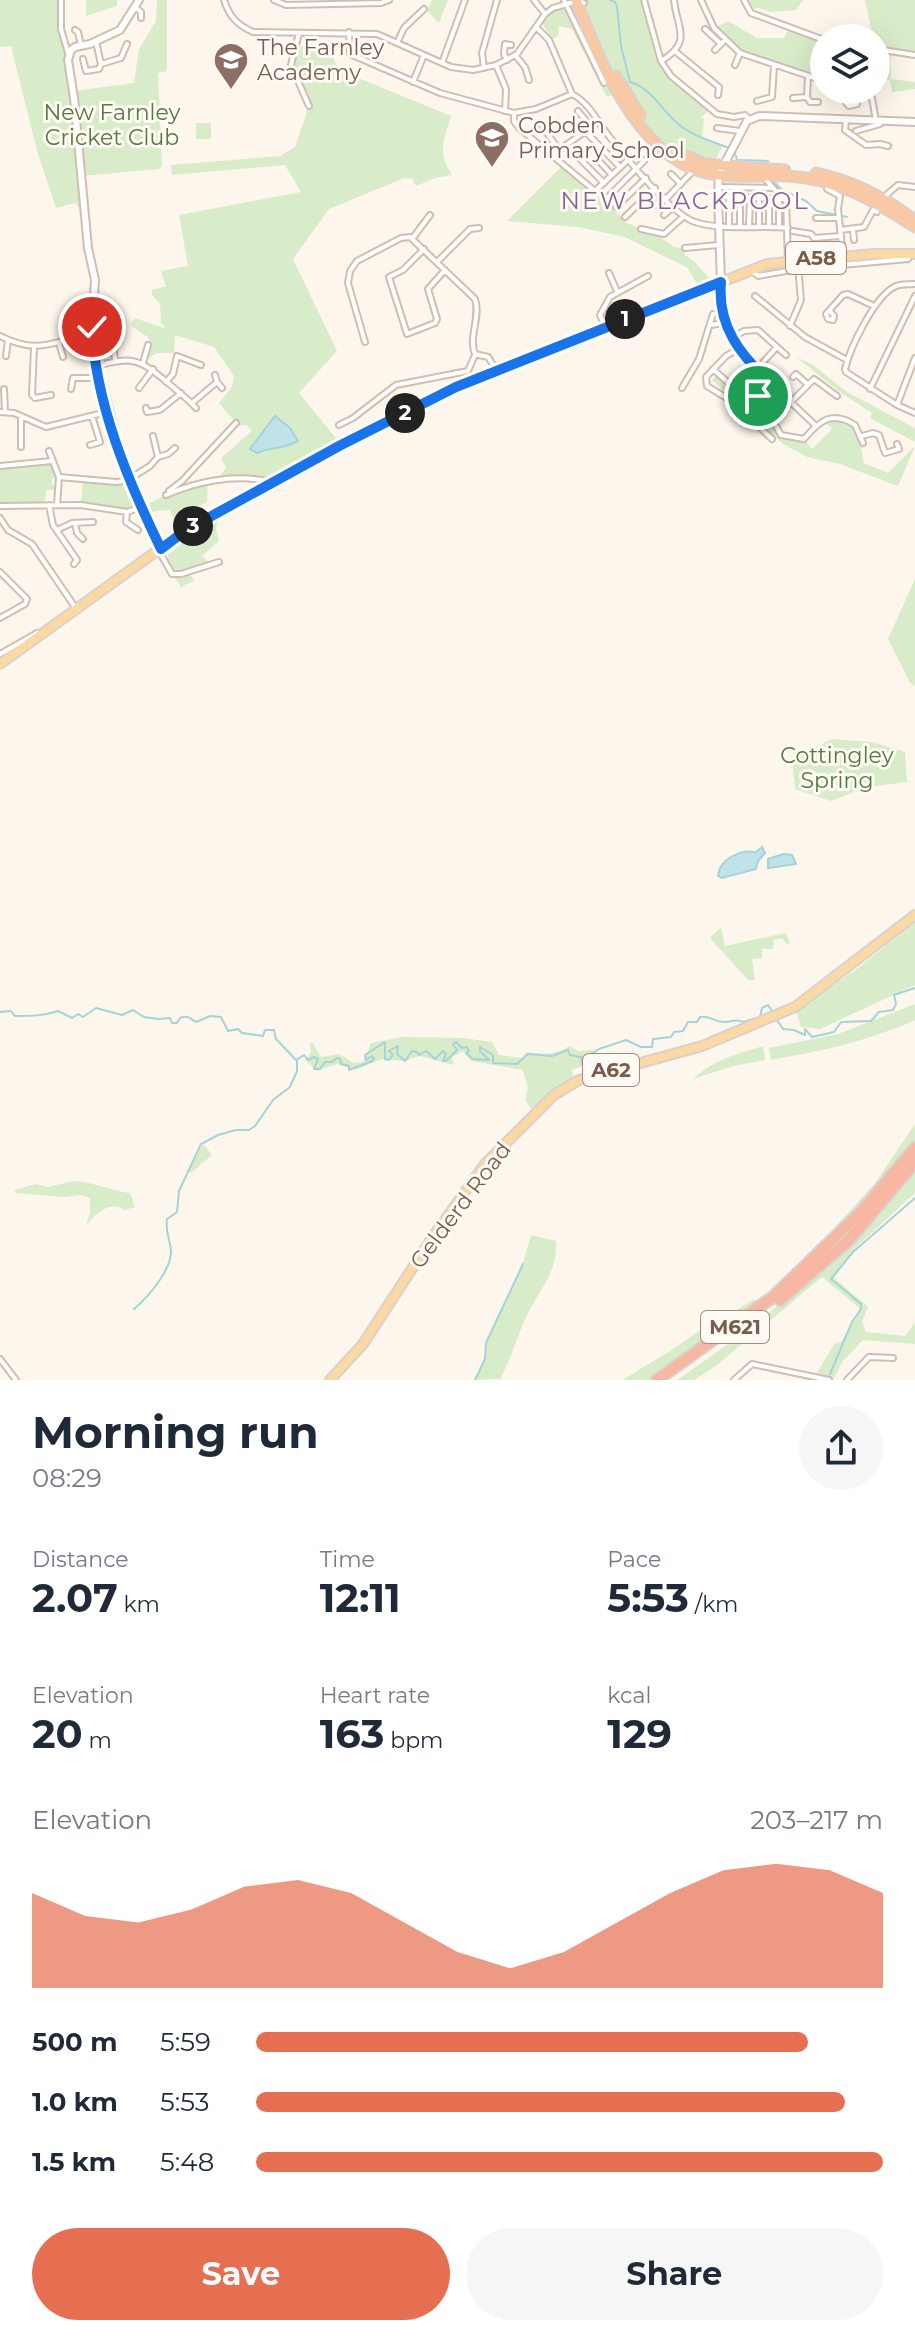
<!DOCTYPE html>
<html lang="en">
<head>
<meta charset="utf-8">
<style>
  :root { --surface:#fff; --page:#f6f6f7; --text:#1f2937; --muted:#747a83; --accent:#e76f51 }
  body { margin:0; font-family:Montserrat,sans-serif; background:var(--page); color:var(--text); height:100vh; display:flex; flex-direction:column; font-size:30px; white-space:nowrap }
  * { box-sizing:border-box; margin:0 }
  p { font-size:26px; color:var(--muted) }
  .icon { flex:none; width:44px; height:44px; fill:none; stroke:currentColor; stroke-width:2; stroke-linecap:round; stroke-linejoin:round }
  .map { position:relative; height:1380px; overflow:hidden }
  .side { display:flex; flex-direction:column; background:var(--surface); flex:1 }
  .side>* { flex:none }
  .tools { position:absolute; left:810px; top:24px; display:grid; gap:16px }
  .tools a { display:grid; place-items:center; width:80px; height:80px; border-radius:50%; background:var(--surface); box-shadow:0 8px 32px #0002; font-size:40px }
  .pin { position:absolute; display:grid; place-items:center; width:68px; height:68px; color:#fff; margin:-34px; border:4px solid #fff; border-radius:50%; box-shadow:0 2px 8px #0007 }
  .km { position:absolute; width:40px; height:40px; margin:-20px; border-radius:50%; background:#222; color:#fff; font-size:22px; line-height:40px; text-align:center }
  .round { display:grid; place-items:center; flex:none; width:84px; height:84px; border-radius:42px; background:var(--page) }
  .headline { display:flex; align-items:center; justify-content:space-between; height:136px; padding:0 32px }
  h1 { font-size:44px; font-weight:700; line-height:60px }
  .figures { display:grid; grid-template-columns:repeat(3,1fr); gap:12px; height:136px; padding:8px 32px }
  .figures div { display:grid; align-content:center }
  .figures b { font-size:40px; font-weight:700 }
  .figures small { font-size:22px; font-weight:400 }
  .figures p { font-size:22px }
  .chart { height:224px; padding:16px 32px }
  .chart p { display:flex; justify-content:space-between }
  .chart svg { width:100%; height:144px; margin-top:8px; fill:var(--accent); opacity:.7 }
  .cta { display:flex; gap:16px; margin-top:auto; padding:16px 32px }
  .cta a { flex:1; height:92px; border-radius:48px; background:var(--accent); color:#fff; font-size:32px; font-weight:700; line-height:92px; text-align:center }
  .cta a+a { background:var(--page); color:var(--text) }
  ul { padding:0 32px; list-style:none; font-size:26px }
  li { display:grid; grid-template-columns:128px 96px 1fr; align-items:center; height:60px }
  li i { height:20px; border-radius:10px; background:var(--accent) }
  .map>svg:first-child { display:block }
  .green { fill:#d8ecc9 }
  .water { fill:#bfe3e8; stroke:#a5d3da; stroke-width:2 }
  .lines { fill:none; stroke-linecap:round; stroke-linejoin:round }
  .stream { stroke:#a5d3da; stroke-width:2 }
  .minor-casing { stroke:#d1beb0; stroke-width:8 }
  .tertiary-casing { stroke:#d1beb0; stroke-width:10 }
  .primary-casing { stroke:#dad1cd; stroke-width:12 }
  .trunk-casing { stroke:#dad1cd; stroke-width:13 }
  .motorway-casing { stroke:#dad1cd; stroke-width:14 }
  .minor { stroke:#fff; stroke-width:4 }
  .tertiary { stroke:#fff; stroke-width:6 }
  .primary { stroke:#fbd9a5; stroke-width:8 }
  .trunk { stroke:#f9c8a4; stroke-width:9 }
  .motorway { stroke:#f7b7a3; stroke-width:10 }
  .route-casing { stroke:#fff; stroke-width:16 }
  .route { stroke:#1a73e8; stroke-width:10 }
  .labels { text-anchor:middle; stroke-width:6; stroke-linejoin:round; paint-order:stroke }
  .shield { fill:#fffaf3; stroke:#a28b7f; stroke-width:2 }
  .shield-label { font-size:20px; font-weight:bold; fill:#7a5c4d }
  .education-label { font-size:22px; fill:#785e54; stroke:#fffaf3; text-anchor:start }
  .park-label { font-size:22px; fill:#537a41; stroke:#fffaf3 }
  .street-label { font-size:22px; fill:#7a5c4d; stroke:#fffaf3 }
  .neighbourhood-label { font-size:24px; letter-spacing:2px; fill:#846695; stroke:#fffaf3 }
</style>
</head>
<body>
<div class="map">
<svg width="915" height="1380" viewBox="0 0 915 1380">
  <rect width="100%" height="100%" fill="#fdf6ec"/>
  <path class="green" d="M0 0H61V29L74 91 134 83 139 49 156 21 157 0H167V71L158 73 162 166 159 169 82 176 85 213 75 203 56 208 38 154 11 46 0 47Z
    M86 0H117V6L86 16Z
    M432 0H448L439 23 427 10Z
    M584 0H644L661 61 671 76 709 110 701 118 704 119 702 137 723 145 716 159 724 164C718 164 711 165 705 164 692 162 671 150 661 141 630 112 594 41 584 0Z
    M746 0H803L796 10 771 12 759 8 752 9Z
    M865 0H915V55L891 52V79L915 82V89L892 92 890 80 876 79V38H873Z
    M574 5 616 93 607 97 572 29 559 26 558 36 552 39 542 23 547 16 560 8 567 11 574 20 604 86 607 85 577 19 571 12V6Z
    M728 21 757 38H784L788 30 824 40V81L740 53 714 28Z
    M301 46H317L318 50 329 49 339 70 451 116C444 140 437 152 452 175L435 178 416 186 412 179 404 178 329 209 293 259 337 351 299 393 339 442 265 483 248 478 217 481 226 467 221 458 252 431 246 425 235 426 236 423 219 403 232 387 234 376 214 347 175 335 174 350 176 353H156L143 363 149 338 130 325 135 318 167 329 161 323 160 304 152 295V290L166 286 161 271 188 266 179 215 301 192 285 165 172 175 171 165 280 156 295 147 309 106C300 85 283 64 301 46Z
    M196 123H211V139H196Z
    M563 165 595 191 627 223 659 236 674 247 683 248 685 255 694 261 711 280 698 286 688 268 625 237 578 227 507 221Z
    M796 357 813 365 847 392 915 428V442L870 418 872 413 840 392Z
    M716 376 781 435 804 439 812 449 832 429 824 421C858 414 859 437 864 463L888 473 915 446 898 486 840 464 807 457 783 444 712 380Z
    M52 461 59 477 52 478V485L58 486V490H46L45 505 0 506V466Z
    M83 479 132 480 142 507 169 493 208 482 207 502 183 515 190 528 180 535 170 510 156 511 146 517 142 508 134 511 81 505Z
    M267 487 285 491 267 490 219 517 216 528 219 541 202 556 212 564 187 572 195 580 181 587 164 561 169 558 167 555 176 549 172 543Z
    M915 579V686L910 683 888 639Z
    M832 739 872 742 905 752 907 782 867 787 831 801 795 789 792 759Z
    M915 922V985L820 1029 801 1027 796 1011 858 968Z
    M721 927 725 946 785 933 790 942 787 945 782 938 774 940 773 949H762V958L752 959 755 980H748L710 938Z
    M915 1004V1020C869 1041 821 1051 771 1060L769 1048 838 1034Z
    M402 1037 463 1038 492 1042 499 1055 521 1058 527 1052C543 1055 555 1055 569 1046L578 1051 594 1050 596 1055 591 1073H587L584 1066 571 1070 574 1077 550 1094 532 1111 525 1099 528 1088 523 1070 471 1061 463 1051 452 1057 454 1065 419 1056 404 1061 382 1059 356 1070 337 1064 317 1071 305 1060 311 1053 310 1043H313L321 1057 339 1054 354 1063 363 1062 371 1043Z
    M763 1046 765 1060 733 1066 693 1079C713 1060 737 1054 763 1046Z
    M915 1124V1143L866 1204 809 1256 875 1183Z
    M203 1144 212 1155 191 1173 188 1170Z
    M915 1170V1193L855 1248 832 1276 868 1307 862 1322 866 1332 905 1336 915 1322V1344L863 1340 842 1362 834 1378 817 1373 835 1343 841 1342 859 1311 858 1307 822 1277 716 1366 694 1380H677C768 1318 845 1256 915 1170Z
    M74 1181C94 1182 111 1191 130 1193L135 1207 125 1210C108 1200 97 1214 86 1225L90 1213V1198L82 1195 65 1197 15 1193V1190L35 1184 48 1187Z
    M531 1235 556 1241C558 1271 540 1289 527 1315 518 1334 510 1362 500 1379L474 1380 486 1356 487 1339 523 1263Z
    M754 1299 759 1304 648 1380H622L670 1351 721 1316 734 1312Z"/>
  <path class="water" d="M275 416 290 428 298 441C281 450 274 446 257 453L250 449Z
    M762 847 765 853 758 861 756 869 722 878 718 876C719 859 741 849 756 852Z
    M783 854 792 855 796 864 768 868V859Z"/>
  <g class="lines">
    <path class="stream" d="M610 0 615 2 617 7 621 46 630 82C650 87 662 110 677 123 693 137 715 142 734 150L737 160 768 161 769 166
      M774 182 782 190 806 201 817 211 847 217
      M893 199 915 214
      M0 1012 11 1011 15 1016C31 1016 43 1016 58 1011L72 1018 78 1014 83 1017 96 1008 122 1015 133 1010 144 1017 159 1019 170 1018 172 1023H177L180 1018C189 1015 189 1018 196 1022L210 1016 221 1017 228 1031 238 1029 242 1033 263 1036 265 1030H274L276 1039 296 1060 304 1055 308 1060 314 1057 318 1059 314 1069H320L325 1062H332L337 1058 340 1059 341 1064 349 1066V1070L372 1061 374 1059 372 1056 366 1060 365 1055 385 1042V1059L389 1060 393 1055 389 1051 398 1046 397 1054 405 1061 412 1051 417 1052 419 1055 426 1051 435 1059 443 1051 446 1054 443 1061H446L457 1050 453 1044 456 1042 462 1048 467 1047 469 1051 466 1053 473 1059 489 1060 480 1051V1047L493 1055V1063L517 1064 528 1054 552 1056 568 1050 570 1055 581 1057 582 1064 587 1065 588 1056 599 1049 626 1040 641 1047H652L653 1039 671 1037 674 1032 683 1031 688 1022H697L700 1017C711 1015 715 1023 725 1022 733 1022 735 1018 743 1022L760 1017 762 1008 768 1005 774 1014
      M777 1020 783 1029 794 1030 805 1035V1029L812 1037 834 1032 841 1022 871 1021 879 1012 893 1010 896 1004 894 995 915 988
      M134 1309C148 1297 172 1270 171 1250 170 1239 165 1232 167 1219L177 1212 179 1191 201 1144 218 1135 236 1130H249L255 1126 273 1100 290 1087 297 1071V1061
      M830 1374 852 1322 861 1309V1304L831 1279 853 1252 915 1198
      M475 1380 485 1359 486 1343 523 1264"/>
    <defs>
      <path id="minor" d="M61 0V29L68 53
        M224 0C229 16 237 25 253 32L377 34 451 67 473 70 496 65 517 54 545 14 553 8 577 1 584 3
        M274 0 286 5 381 3 389 0
        M534 0 545 14
        M564 0 604 83
        M644 0 661 61 671 76 717 114 734 117 745 115 749 119
        M701 0 714 28 740 53 824 81
        M744 0 751 13 824 40
        M135 7 141 12V18
        M536 27 549 40 572 94
        M705 29 721 44
        M75 30 78 32 81 45
        M349 32 350 54 440 93 514 113 536 109 572 94
        M299 33 291 65 309 106
        M96 42 101 64 121 58 127 44
        M397 43 404 28 424 9
        M876 49 915 55
        M715 50 723 42
        M676 52 719 87 718 95
        M515 55 525 67 529 80
        M83 59 86 71 99 69 101 64
        M507 60 504 54 505 44 511 45
        M661 61C693 42 677 29 674 0
        M442 63 465 0
        M496 65 506 89 505 111
        M735 65 740 53
        M484 68 482 53 497 0
        M808 77 807 97 810 102H818
        M413 82 424 55
        M845 90 846 103 849 106 857 104
        M857 90 872 98 876 121
        M572 94C591 104 599 125 612 140 628 160 673 215 695 222 724 231 758 225 788 228
        M793 98 807 97
        M757 101 772 97 774 65
        M578 111 591 127
        M514 113V121L519 128 595 191 628 160
        M846 120 845 130 866 145 880 144 888 146
        M542 126 559 150
        M717 128 740 131
        M585 131 620 167
        M856 131 880 124V121
        M566 145 604 183
        M551 156 598 122
        M600 162 612 175
        M671 174 681 184
        M767 181 782 198
        M718 187 773 188
        M827 189 840 196 838 209 843 256
        M719 197 786 199 788 261
        M607 198 644 161 639 157
        M883 198 898 185 915 187
        M666 199 691 173
        M656 205 664 197
        M616 207 646 178
        M664 215 673 207
        M625 217 655 188
        M816 218H839
        M729 225V197
        M740 226V197
        M749 226 750 197
        M759 226V197
        M769 226V198
        M779 227V198
        M641 229 664 234 683 217
        M840 230 864 227 873 210 877 212
        M853 230 854 240
        M793 231 811 234 814 238 840 236
        M412 239 430 215
        M685 248 718 245
        M424 249 403 270 389 277 407 334 435 323 437 319 428 289 445 270
        M437 262 470 229 479 228
        M752 271 758 276 798 269 908 259
        M609 273 617 291
        M721 284C719 312 728 337 745 359L815 425
        M915 284C909 284 901 284 896 286 875 295 850 348 845 369L846 372 897 405 915 413
        M755 296 805 337 847 360
        M830 311 834 316 833 320 828 319 826 314 843 295 848 294 874 306
        M710 325 725 323
        M790 326 801 300 798 266
        M605 327 600 315 610 297 648 276
        M0 336C41 356 52 340 92 335
        M732 338 744 331 758 330 786 355
        M365 342 348 283 350 271 357 261 401 238 410 237 475 299C481 317 468 337 475 354L488 357 497 371
        M59 343 63 357
        M113 343 115 360
        M34 347 32 395 35 398 51 395
        M738 349 726 356 706 377 707 386 733 402 772 439
        M6 356 8 340
        M143 363 148 345
        M97 366C133 356 139 359 167 382 177 391 187 398 196 408
        M713 369 776 426 781 435 804 439C819 421 832 410 855 425L863 443
        M756 370 776 348
        M793 377 796 374 806 383
        M166 382 173 374 177 356 201 365
        M217 382 222 388
        M139 388 153 369
        M682 388 699 359 713 314
        M4 389 5 412
        M71 389 73 378H100
        M870 389 915 296
        M791 402 814 379 837 396
        M192 403 217 382 215 375
        M751 403 770 383
        M897 405 915 358
        M146 408 147 412 160 410 181 393
        M0 412 14 413 46 427 107 412
        M21 416V447
        M339 425 353 418 396 385 468 371 475 355
        M862 436 873 433 879 435 885 453 899 449 897 444
        M90 445 100 442 92 416
        M49 451 59 477 116 482 132 480
        M158 457 168 454 175 448
        M0 466 52 461
        M131 478 150 466 158 457 153 436
        M169 491 182 481 236 423
        M166 495C195 482 230 475 262 480L267 485
        M49 505 53 525 77 560 74 564
        M57 505 59 477
        M0 506 81 505 127 512 142 507
        M127 512 126 522 138 530
        M0 518 8 530 32 544 77 610
        M75 523 77 533 83 539
        M57 530 72 523 93 522
        M159 551 172 574H181L219 562
        M0 572 27 599 25 604 0 618
        M0 654 37 633
        M0 1359 16 1380
        M734 1380 752 1364 829 1380
        M847 1380 869 1357 893 1358"/>
      <path id="tertiary" d="M139 0 120 30 90 44 75 47 71 50 68 60 74 98 88 248 95 280 92 327 97 366 121 452 161 549
        M721 282 718 197 719 174 747 121 759 116 915 122"/>
      <path id="primary" d="M0 664 186 530 341 445 456 387 767 264 874 254H915
        M330 1380 363 1344 432 1238 485 1164 554 1095 579 1080 702 1046 795 1007 915 915"/>
      <path id="trunk" d="M576 0C598 58 636 153 702 172 728 179 760 175 787 176 836 178 875 201 915 227
        M616 76 640 115
        M675 151 705 164 785 170
        M816 173C853 181 882 196 913 219"/>
      <path id="motorway" d="M780 1300 849 1240 915 1162
        M657 1380 773 1297 861 1212 915 1148"/>
    </defs>
    <use href="#minor" class="minor-casing"/>
    <use href="#tertiary" class="tertiary-casing"/>
    <use href="#primary" class="primary-casing"/>
    <use href="#trunk" class="trunk-casing"/>
    <use href="#motorway" class="motorway-casing"/>
    <use href="#minor" class="minor"/>
    <use href="#tertiary" class="tertiary"/>
    <use href="#primary" class="primary"/>
    <use href="#trunk" class="trunk"/>
    <use href="#motorway" class="motorway"/>
  </g>
  <g class="lines">
    <defs>
      <path id="route" d="M92 327C95 403 128 481 161 549L186 530 341 445 456 387 721 282C717 326 740 354 770 383L758 396"/>
    </defs>
    <use href="#route" class="route-casing"/>
    <use href="#route" class="route"/>
  </g>
  <defs>
    <symbol id="school-pin" viewBox="-11 -11 22 30"><path d="M0 17L-7.5 6A9.5 9.5 0 1 1 7.5 6Z" fill="#8d6e63" stroke="#fffaf3"/><path d="M0-5L7-2L0 1L-7-2ZM-4 1L0 2.5L4 1V4Q0 6-4 4Z" fill="#fff"/></symbol>
  </defs>
  <g fill-rule="evenodd">
    <use href="#school-pin" x="211" y="40" width="40" height="54"/>
    <use href="#school-pin" x="472" y="118" width="40" height="54"/>
  </g>
  <g class="labels">
    <g class="shield">
      <rect x="786" y="242" width="60" height="32" rx="6"/>
      <rect x="583" y="1054" width="56" height="32" rx="6"/>
      <rect x="701" y="1311" width="68" height="32" rx="6"/>
    </g>
    <g class="shield-label">
      <text x="816" y="265">A58</text>
      <text x="611" y="1077">A62</text>
      <text x="735" y="1334">M621</text>
    </g>
    <g class="education-label">
      <text x="257" y="55">The Farnley<tspan x="257" dy="25">Academy</tspan></text>
      <text x="518" y="133">Cobden<tspan x="518" dy="25">Primary School</tspan></text>
    </g>
    <g class="park-label">
      <text x="112" y="120">New Farnley<tspan x="112" dy="25">Cricket Club</tspan></text>
      <text x="837" y="763">Cottingley<tspan x="837" dy="25">Spring</tspan></text>
    </g>
    <g class="street-label">
      <text transform="translate(460 1205) rotate(-53)" y="8">Gelderd Road</text>
    </g>
    <g class="neighbourhood-label">
      <text x="685" y="209">NEW BLACKPOOL</text>
    </g>
  </g>
</svg>
<div class="tools">
<a><svg class="icon" aria-label="layers" viewBox="0 0 24 24"><path d="M12 4l9 5-9 5-9-5zM3 14l9 5 9-5"/></svg></a>
</div>
<div class="pin" style="left:758px;top:396px;background:#1e9e55"><svg class="icon" aria-label="arrive" viewBox="0 0 24 24"><path d="M6 21V4h12l-3 4 3 4H6"/></svg></div>
<div class="pin" style="left:92px;top:327px;background:#d93025"><svg class="icon" aria-label="check" viewBox="0 0 24 24"><path d="M5 12l5 5 9-10"/></svg></div>
<b class="km" style="left:625px;top:319px">1</b>
<b class="km" style="left:405px;top:413px">2</b>
<b class="km" style="left:193px;top:526px">3</b>
</div>
<section class="side">
<div class="headline"><div><h1>Morning run</h1><p>08:29</p></div><a class="round"><svg class="icon" aria-label="share" viewBox="0 0 24 24"><path d="M12 15V3M7 8l5-5 5 5M5 13v7h14v-7"/></svg></a></div>
<div class="figures">
<div><p>Distance</p><b>2.07<small> km</small></b></div>
<div><p>Time</p><b>12:11</b></div>
<div><p>Pace</p><b>5:53<small> /km</small></b></div>
</div>
<div class="figures">
<div><p>Elevation</p><b>20<small> m</small></b></div>
<div><p>Heart rate</p><b>163<small> bpm</small></b></div>
<div><p>kcal</p><b>129</b></div>
</div>
<div class="chart"><p><span>Elevation</span>203–217 m</p>
<svg viewBox="0 0 160 44" preserveAspectRatio="none"><path d="M0 44V15L10 22L20 24L30 20L40 13L50 11L60 15L70 24L80 33L90 38L100 33L110 24L120 15L130 8L140 6L150 8L160 15V44z"/></svg>
</div>
<ul>
<li><b>500 m</b>5:59<i style="width:88%"></i></li>
<li><b>1.0 km</b>5:53<i style="width:94%"></i></li>
<li><b>1.5 km</b>5:48<i style="width:100%"></i></li>
</ul>
<div class="cta"><a>Save</a><a>Share</a></div>
</section>
</body>
</html>
